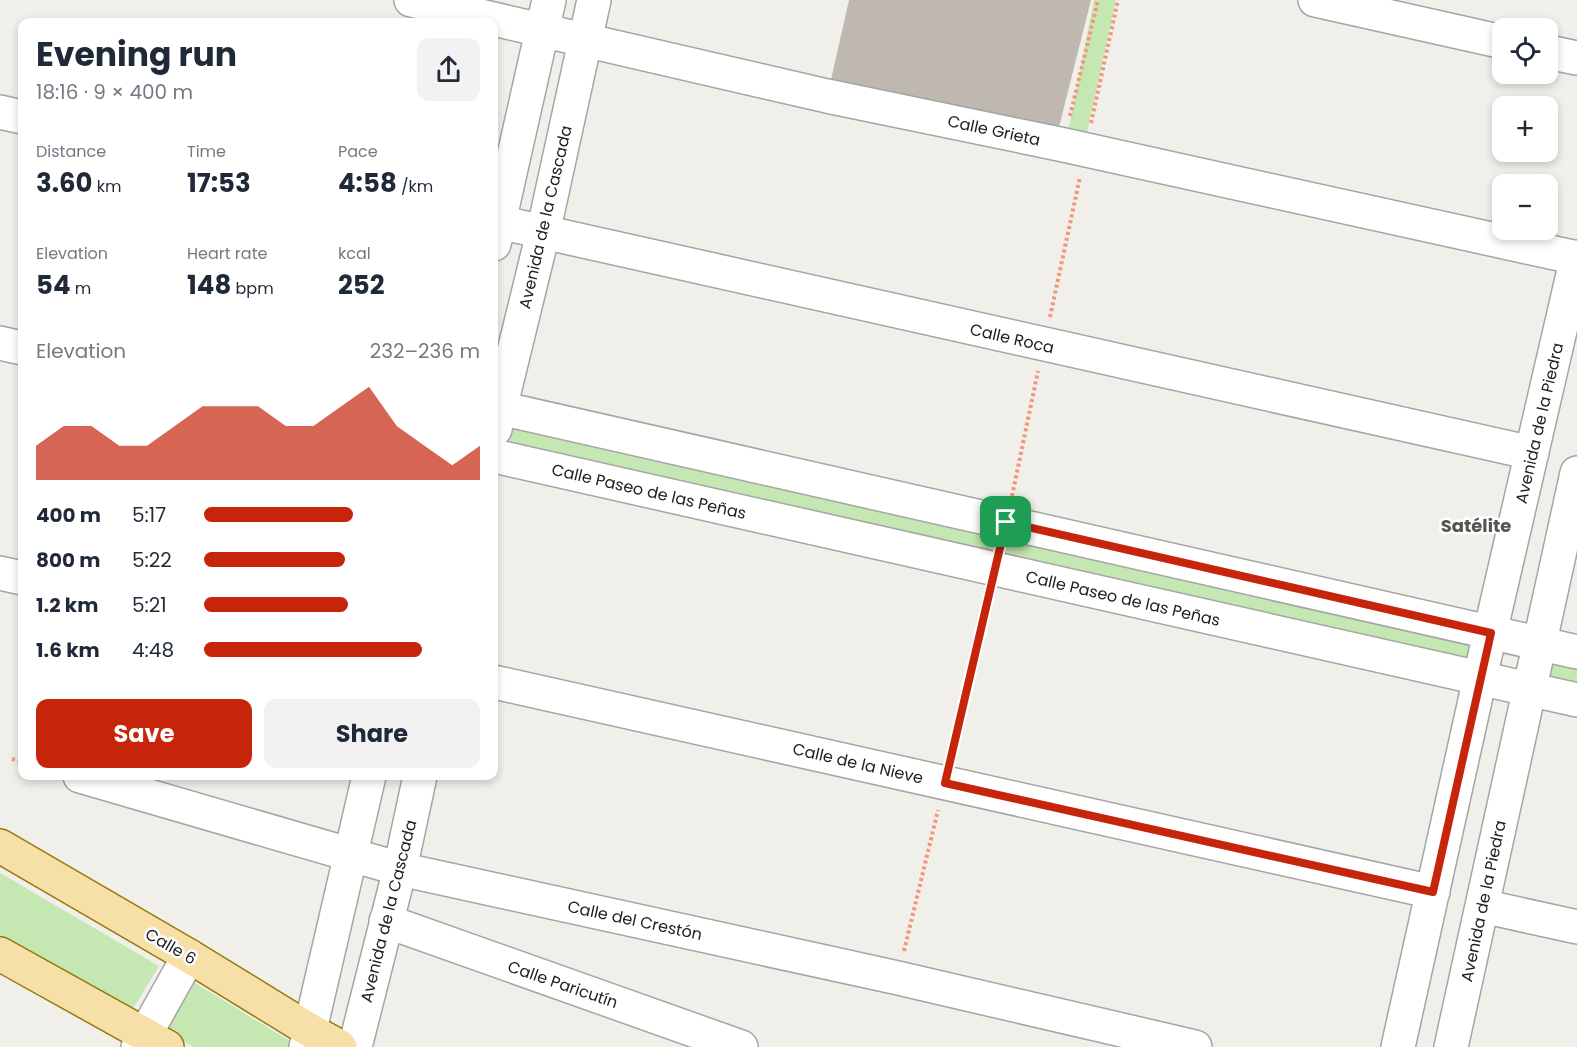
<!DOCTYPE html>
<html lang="en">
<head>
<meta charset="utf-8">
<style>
  :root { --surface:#fff; --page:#f2f2f3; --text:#1f2937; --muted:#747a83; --accent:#c6250c }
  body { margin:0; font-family:Poppins,sans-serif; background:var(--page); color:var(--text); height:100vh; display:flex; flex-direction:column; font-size:22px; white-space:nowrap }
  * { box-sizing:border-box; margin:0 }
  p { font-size:20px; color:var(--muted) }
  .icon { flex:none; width:33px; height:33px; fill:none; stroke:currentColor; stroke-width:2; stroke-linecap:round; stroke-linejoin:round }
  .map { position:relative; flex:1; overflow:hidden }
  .details { position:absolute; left:18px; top:18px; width:480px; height:762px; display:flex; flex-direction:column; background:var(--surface); border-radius:12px; box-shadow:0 3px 9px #0003 }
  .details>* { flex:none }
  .fabs { position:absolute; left:1492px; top:18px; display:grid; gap:12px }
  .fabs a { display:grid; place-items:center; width:66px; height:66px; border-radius:12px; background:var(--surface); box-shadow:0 3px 9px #0003; font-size:30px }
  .pin { position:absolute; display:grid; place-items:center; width:51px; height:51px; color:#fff; margin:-26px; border-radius:12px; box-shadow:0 3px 9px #0006 }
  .round { display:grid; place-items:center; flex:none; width:63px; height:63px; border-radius:12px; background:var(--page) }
  .summary { display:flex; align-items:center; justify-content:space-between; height:102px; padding:0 18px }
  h1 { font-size:33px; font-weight:700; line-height:45px }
  .stats { display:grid; grid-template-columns:repeat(3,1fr); gap:9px; height:102px; padding:6px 18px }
  .stats div { display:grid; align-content:center }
  .stats b { font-size:26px; font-weight:700 }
  .stats small { font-size:16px; font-weight:400 }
  .stats p { font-size:16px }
  .chart { height:168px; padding:12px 18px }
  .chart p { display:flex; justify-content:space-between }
  .chart svg { width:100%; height:108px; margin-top:6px; fill:var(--accent); opacity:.7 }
  .primary-button { display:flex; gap:12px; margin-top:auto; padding:12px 18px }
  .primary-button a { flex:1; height:69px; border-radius:12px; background:var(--accent); color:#fff; font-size:24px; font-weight:700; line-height:69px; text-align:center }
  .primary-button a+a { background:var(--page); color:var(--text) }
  ul { padding:0 18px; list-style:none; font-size:20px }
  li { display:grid; grid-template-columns:96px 72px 1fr; align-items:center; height:45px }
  li i { height:15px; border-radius:8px; background:var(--accent) }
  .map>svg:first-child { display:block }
  .grass { fill:#c5e7b2 }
  .building { fill:#beb8b1 }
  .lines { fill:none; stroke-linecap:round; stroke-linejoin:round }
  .minor-casing { stroke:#a5a5a5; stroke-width:36 }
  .major-casing { stroke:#957a09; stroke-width:36 }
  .path { stroke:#f29578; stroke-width:4; stroke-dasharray:3 3; stroke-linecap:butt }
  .minor { stroke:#fff; stroke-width:33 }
  .major { stroke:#f7dfa8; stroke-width:33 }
  .route-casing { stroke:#fff; stroke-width:12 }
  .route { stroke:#c6250c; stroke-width:8 }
  .labels { text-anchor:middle; stroke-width:5; stroke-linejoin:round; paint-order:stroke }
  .street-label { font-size:16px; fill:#212121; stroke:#fff }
  .neighbourhood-label { font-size:18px; font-weight:bold; fill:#545454; stroke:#fff }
</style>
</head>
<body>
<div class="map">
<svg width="1577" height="1047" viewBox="0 0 1577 1047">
  <rect width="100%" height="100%" fill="#f1efe9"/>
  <path class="grass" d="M1094 0H1116L1084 146 1066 143Z
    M499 418 1472 633 1468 666 494 446Z
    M1542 646 1577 654V697L1533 687Z
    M0 873 159 966 131 1012 0 937Z
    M187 978 293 1043 292 1047H194L160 1028Z"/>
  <path class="building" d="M849 0H1091L1057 135 830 84Z"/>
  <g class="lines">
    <defs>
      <path id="minor" d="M411 0 827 96 1064 145 1577 258
        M1315 0 1503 42
        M1548 52 1577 58
        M0 112 22 117
        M494 221 1532 453
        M494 244 549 0
        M0 343 22 348
        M500 408 1577 652
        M495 429 543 233 594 0
        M494 456 1577 700
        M0 573 22 578
        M494 682 1433 892
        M80 776 400 869 898 978 1195 1047
        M1482 906 1577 927
        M386 921 741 1047
        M138 1047 189 956
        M306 1047 369 776
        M355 1047 400 869 420 776
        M1398 1047 1490 633 1577 257
        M1451 1047 1577 473"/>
      <path id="major" d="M0 846 189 956 311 1031 340 1047
        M0 954 167 1047"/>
    </defs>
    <use href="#minor" class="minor-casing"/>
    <use href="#major" class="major-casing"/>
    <path class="path" d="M1070 116 1098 0
      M1091 123 1118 0
      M1050 317 1080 177
      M1012 496 1038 371
      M951 756 988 596
      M12 759 22 762
      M904 951 938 810"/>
    <use href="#minor" class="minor"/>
    <use href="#major" class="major"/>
  </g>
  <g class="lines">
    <defs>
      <path id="route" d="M1006 522 1491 633 1433 892 945 783Z"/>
    </defs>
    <use href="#route" class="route-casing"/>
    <use href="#route" class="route"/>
  </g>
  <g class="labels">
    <g class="street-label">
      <text transform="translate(994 130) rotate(12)" y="6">Calle Grieta</text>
      <text transform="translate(545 217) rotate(-77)" y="6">Avenida de la Cascada</text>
      <text transform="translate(1012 338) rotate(13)" y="6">Calle Roca</text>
      <text transform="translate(1539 423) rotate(-77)" y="6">Avenida de la Piedra</text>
      <text transform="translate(649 491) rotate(13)" y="6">Calle Paseo de las Peñas</text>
      <text transform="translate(1123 598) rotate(13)" y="6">Calle Paseo de las Peñas</text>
      <text transform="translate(858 763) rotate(13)" y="6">Calle de la Nieve</text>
      <text transform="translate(1483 901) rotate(-78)" y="6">Avenida de la Piedra</text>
      <text transform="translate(388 911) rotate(-76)" y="6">Avenida de la Cascada</text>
      <text transform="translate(635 920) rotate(12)" y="6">Calle del Crestón</text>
      <text transform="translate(171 946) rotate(30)" y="6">Calle 6</text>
      <text transform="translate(563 984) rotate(19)" y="6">Calle Paricutín</text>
    </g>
    <g class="neighbourhood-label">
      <text x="1476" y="532">Satélite</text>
    </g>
  </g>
</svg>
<div class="fabs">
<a><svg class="icon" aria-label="locate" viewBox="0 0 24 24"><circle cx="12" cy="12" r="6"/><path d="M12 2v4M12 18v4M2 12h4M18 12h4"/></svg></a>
<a>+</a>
<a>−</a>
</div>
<div class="pin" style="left:1006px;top:522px;background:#1e9e55"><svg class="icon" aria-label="arrive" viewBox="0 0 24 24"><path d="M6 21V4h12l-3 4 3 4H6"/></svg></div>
<section class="details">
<div class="summary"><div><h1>Evening run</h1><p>18:16 · 9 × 400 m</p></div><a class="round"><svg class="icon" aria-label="share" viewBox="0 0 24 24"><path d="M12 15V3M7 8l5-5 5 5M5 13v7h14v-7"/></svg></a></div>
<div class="stats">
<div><p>Distance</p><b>3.60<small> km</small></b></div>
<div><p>Time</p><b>17:53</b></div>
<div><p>Pace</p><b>4:58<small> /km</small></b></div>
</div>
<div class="stats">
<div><p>Elevation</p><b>54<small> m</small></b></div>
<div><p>Heart rate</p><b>148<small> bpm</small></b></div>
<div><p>kcal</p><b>252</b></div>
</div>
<div class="chart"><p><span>Elevation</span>232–236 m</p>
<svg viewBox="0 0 160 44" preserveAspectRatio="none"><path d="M0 44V30L10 22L20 22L30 30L40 30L50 22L60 14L70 14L80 14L90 22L100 22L110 14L120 6L130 22L140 30L150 38L160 30V44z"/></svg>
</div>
<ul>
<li><b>400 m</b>5:17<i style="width:54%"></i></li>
<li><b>800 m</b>5:22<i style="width:51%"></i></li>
<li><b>1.2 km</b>5:21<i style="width:52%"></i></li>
<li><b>1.6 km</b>4:48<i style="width:79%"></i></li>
</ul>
<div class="primary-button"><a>Save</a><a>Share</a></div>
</section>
</div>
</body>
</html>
